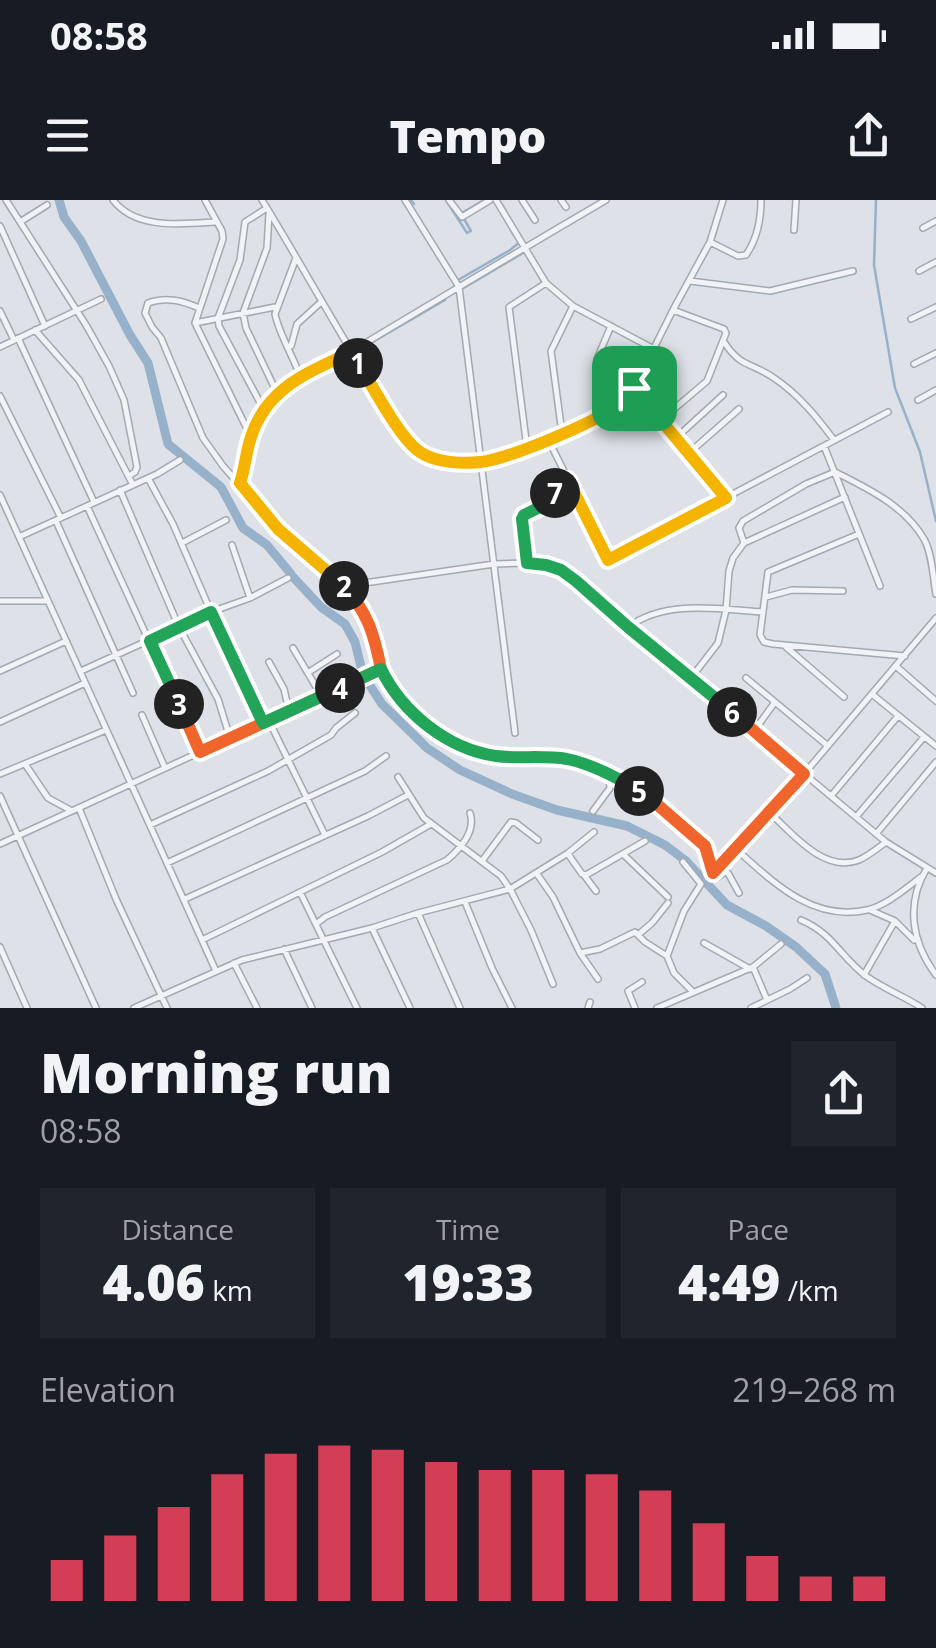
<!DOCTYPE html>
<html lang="en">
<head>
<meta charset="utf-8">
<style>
  :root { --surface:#171b24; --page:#20242c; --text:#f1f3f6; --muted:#9ea1a6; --accent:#d33d56 }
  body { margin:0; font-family:"Open Sans",sans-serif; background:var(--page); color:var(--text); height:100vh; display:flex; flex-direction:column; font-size:38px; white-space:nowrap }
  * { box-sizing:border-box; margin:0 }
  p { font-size:32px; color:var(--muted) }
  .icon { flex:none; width:55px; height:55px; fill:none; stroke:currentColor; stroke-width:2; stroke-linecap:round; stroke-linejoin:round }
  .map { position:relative; height:808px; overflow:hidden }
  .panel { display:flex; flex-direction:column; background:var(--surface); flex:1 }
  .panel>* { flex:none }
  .pin { position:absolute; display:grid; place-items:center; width:85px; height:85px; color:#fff; margin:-42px; border-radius:20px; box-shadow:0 5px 15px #0006 }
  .km { position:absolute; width:50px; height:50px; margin:-25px; border-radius:50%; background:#222; color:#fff; font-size:28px; line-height:50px; text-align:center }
  .round { display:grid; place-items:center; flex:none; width:105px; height:105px; border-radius:0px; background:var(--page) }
  .headline { display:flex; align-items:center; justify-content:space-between; height:170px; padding:0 40px }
  h1 { font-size:55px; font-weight:800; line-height:75px }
  .figures { display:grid; grid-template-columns:repeat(3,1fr); gap:15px; height:170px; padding:10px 40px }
  .figures div { display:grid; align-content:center; border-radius:0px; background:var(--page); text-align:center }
  .figures b { font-size:50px; font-weight:800 }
  .figures small { font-size:28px; font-weight:400 }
  .figures p { font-size:28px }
  .chart { height:280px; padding:20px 40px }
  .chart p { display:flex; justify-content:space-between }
  .chart svg { width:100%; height:180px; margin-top:10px; stroke:var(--accent); stroke-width:6 }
  .status { display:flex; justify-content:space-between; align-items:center; height:70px; padding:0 50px; background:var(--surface); direction:ltr }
  .status svg { height:28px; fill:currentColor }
  header { display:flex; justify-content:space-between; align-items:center; height:130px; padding:0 40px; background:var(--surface); font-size:45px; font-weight:800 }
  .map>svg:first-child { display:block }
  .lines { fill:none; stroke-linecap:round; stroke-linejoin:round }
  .stream { stroke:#97b1ca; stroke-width:2.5 }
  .river { stroke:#97b1ca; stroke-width:9 }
  .minor-casing { stroke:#a3a9b2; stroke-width:8 }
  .minor { stroke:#f1f3f6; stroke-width:5 }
  .split-1-casing { stroke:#fff; stroke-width:20 }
  .split-2-casing { stroke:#fff; stroke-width:20 }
  .split-3-casing { stroke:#fff; stroke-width:20 }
  .split-4-casing { stroke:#fff; stroke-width:20 }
  .split-5-casing { stroke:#fff; stroke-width:20 }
  .split-6-casing { stroke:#fff; stroke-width:20 }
  .split-7-casing { stroke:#fff; stroke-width:20 }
  .split-8-casing { stroke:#fff; stroke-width:20 }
  .split-1 { stroke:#f5b400; stroke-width:12 }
  .split-2 { stroke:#f5b400; stroke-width:12 }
  .split-3 { stroke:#f0652b; stroke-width:12 }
  .split-4 { stroke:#22a559; stroke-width:12 }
  .split-5 { stroke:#22a559; stroke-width:12 }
  .split-6 { stroke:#f0652b; stroke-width:12 }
  .split-7 { stroke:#22a559; stroke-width:12 }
  .split-8 { stroke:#f5b400; stroke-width:12 }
</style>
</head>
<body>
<div class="status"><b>08:58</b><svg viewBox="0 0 49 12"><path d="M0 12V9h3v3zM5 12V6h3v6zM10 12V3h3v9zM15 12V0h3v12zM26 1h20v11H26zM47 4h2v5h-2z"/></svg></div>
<header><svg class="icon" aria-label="menu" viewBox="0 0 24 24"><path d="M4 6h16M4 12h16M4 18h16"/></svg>Tempo<svg class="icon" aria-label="share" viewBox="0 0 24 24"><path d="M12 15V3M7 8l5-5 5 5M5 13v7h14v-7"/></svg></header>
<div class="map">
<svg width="936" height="808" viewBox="0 0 936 808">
  <rect width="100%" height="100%" fill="#dee2e8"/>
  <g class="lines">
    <path class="stream" d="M411 0 414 4
      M446 0 467 33 471 31 464 19 468 16
      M876 0 874 65 895 188 920 252 936 321
      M460 14 484 0
      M458 80 510 50 520 42
      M462 89 523 53
      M359 150 445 100"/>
    <path class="river" d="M59 0 64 17 81 41 130 135 148 163 168 244 221 287 243 328 267 345 291 374
      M293 377 321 407 345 424 355 442 363 475
      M365 478 382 504 427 548 460 570 512 594 557 610 627 626 665 645 686 661 727 705 766 726 796 747 825 774 836 808"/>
    <defs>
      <path id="minor" d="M6 0 86 125 109 166 124 200 137 267 135 272 129 276
        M113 0C136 30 182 24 215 22
        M205 0 222 31 223 39 195 123 251 237
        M262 0C302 65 338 132 379 196 391 215 404 246 425 256 461 271 503 258 536 244 570 230 611 218 634 188L673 110 710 42 723 0
        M405 0 459 87 515 533
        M449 0 462 17 490 0
        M496 0 546 83 573 106 652 148
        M522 0 535 20
        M561 0 566 7
        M269 14 267 48 243 113 246 128 276 191
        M20 22 47 5
        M0 26 45 126
        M923 28 936 21
        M794 30 796 0
        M710 42 738 56 746 55C757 39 761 19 761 0
        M296 58 275 114C279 134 293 156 300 176
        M919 71 936 62
        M690 81 770 91 853 71
        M199 108C183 101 166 96 148 103L145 113 152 127 161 138 203 238 223 266 279 329 344 386 360 405 374 438 381 469 389 486 402 502 443 536 465 547 493 556 567 559 592 568 633 588 652 600 705 646 713 673 718 677 725 672 728 673 739 693
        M0 111 14 140
        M911 119 936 107
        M195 123 275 107
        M35 130 79 180 133 285
        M18 138 94 302
        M724 142C741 168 751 162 774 178 799 195 816 216 834 240
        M291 146 297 124 320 103
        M0 147 101 99
        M914 164 936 153
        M635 189 726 298
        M0 196 61 318
        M918 200 936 190
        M264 210 219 126 218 118 240 60 245 22 267 8
        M604 214 597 159 611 126
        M661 220 707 181 726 133 724 129 673 110
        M562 233 551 151 573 106
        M676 238 723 195
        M548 239 608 360 888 212
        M824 246 880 386
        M527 248 509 107 546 83
        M689 253 739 209
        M148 278 173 324 211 412 263 523
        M240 283C250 253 252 216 276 192 298 172 332 163 357 148 439 99 522 49 606 0
        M120 290 179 427 218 499 230 538
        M0 295 216 771
        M87 306 200 552
        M56 321 133 493
        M859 334 768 372 760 435 764 442 773 444 905 456
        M19 337 157 274 180 260
        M182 343 226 320
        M744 343 739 328 743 321 806 284 835 272C867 288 905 306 924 339 932 353 933 377 936 394
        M232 345 250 398
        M527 363 523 333 524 315 541 306 568 280
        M344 386 494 364 527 363 546 365 561 370 576 381 628 427 886 642 936 673
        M766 397 792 390 843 391
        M0 401H48
        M628 427C666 399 719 409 763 412
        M786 447 844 497
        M293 448 322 497
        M269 462 284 489 289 511
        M897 467 936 501
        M0 471 66 441
        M81 471 211 412 250 398 288 378
        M309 472 337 454
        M691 478 718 443 726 410 729 371 733 358 744 343 845 297
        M746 478 828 546
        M873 495 936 546
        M142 515 165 568
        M269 521 325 635
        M0 522 85 483
        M754 531 775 502
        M25 564 48 598 72 611
        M0 574 106 530
        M398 577 424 618 501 676 510 689 531 730 553 784
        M0 596 96 808
        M831 596 898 516
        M79 608 116 699 167 808
        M593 611 610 588 609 576
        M769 612C791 632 824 674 859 660 868 656 878 648 886 642
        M856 617 924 537
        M150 625 268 571 331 535 336 528 355 513
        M876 634 936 562
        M0 644 381 469
        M737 650C774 683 813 722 867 710 887 705 905 689 921 677
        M568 654 582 674 586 675 645 641
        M623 654 668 697
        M482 661 511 622 516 623 538 640
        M167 663 365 571 386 556
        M927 668C905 704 912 743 936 775
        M714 672 804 574 936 418
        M537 674 553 697 580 753 600 749 635 732 645 742 667 756 674 773 693 792
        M584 675 596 691
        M300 692 357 808
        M185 699 368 616 408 595
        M465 702 492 768 512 808
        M870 710 895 721 914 740
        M418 713 460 808
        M801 720C834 734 840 757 866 776 884 789 904 796 922 808
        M316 724 325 717 447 660C460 649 476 631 470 613
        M372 728 410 808
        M639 734 652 723 668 703
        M202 740 382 652 431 624
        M704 743 750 769
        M0 747 27 808
        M284 749 312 808
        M580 753 598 779
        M667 756 684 711 701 684 683 662
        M234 763 257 808
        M753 767 767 800
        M864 775 895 721
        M134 808 242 760 372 728 418 713 510 689 568 653 594 632
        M588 808 590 802
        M635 808 628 791 642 782
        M657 808 753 767 781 744
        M751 808 790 789 807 778"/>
    </defs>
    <use href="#minor" class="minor-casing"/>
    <use href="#minor" class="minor"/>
  </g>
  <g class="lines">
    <defs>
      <path id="split-1" d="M358 163C373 186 399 238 420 252 436 263 463 264 481 262 511 258 594 223 618 205 625 201 629 194 634 188"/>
      <path id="split-2" d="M344 386 278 329 240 283C245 268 246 252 251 237 267 187 308 173 351 152L358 163"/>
      <path id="split-3" d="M179 504 200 552 381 469C374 434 368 413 344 386"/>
      <path id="split-4" d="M179 504 150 441 211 412 263 523 340 488"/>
      <path id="split-5" d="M340 488 381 469C402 512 447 549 496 556 519 559 543 555 567 559 591 564 618 578 639 591"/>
      <path id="split-6" d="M639 591 652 600 705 646 713 673 804 574 732 512"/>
      <path id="split-7" d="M555 293 542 306 524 315 522 319 527 363 546 365 561 370 576 381 628 427 732 512"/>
      <path id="split-8" d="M555 293 568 280 608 360 726 298 634 188"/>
    </defs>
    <use href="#split-1" class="split-1-casing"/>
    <use href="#split-2" class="split-2-casing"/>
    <use href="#split-3" class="split-3-casing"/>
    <use href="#split-4" class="split-4-casing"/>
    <use href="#split-5" class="split-5-casing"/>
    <use href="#split-6" class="split-6-casing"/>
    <use href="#split-7" class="split-7-casing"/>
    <use href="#split-8" class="split-8-casing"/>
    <use href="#split-1" class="split-1"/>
    <use href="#split-2" class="split-2"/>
    <use href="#split-3" class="split-3"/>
    <use href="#split-4" class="split-4"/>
    <use href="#split-5" class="split-5"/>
    <use href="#split-6" class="split-6"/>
    <use href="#split-7" class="split-7"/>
    <use href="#split-8" class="split-8"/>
  </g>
</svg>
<div class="pin" style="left:634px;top:188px;background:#1e9e55"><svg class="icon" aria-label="arrive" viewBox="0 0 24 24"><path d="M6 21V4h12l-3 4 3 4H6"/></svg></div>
<b class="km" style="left:358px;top:163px">1</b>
<b class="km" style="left:344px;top:386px">2</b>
<b class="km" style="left:179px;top:504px">3</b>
<b class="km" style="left:340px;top:488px">4</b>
<b class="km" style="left:639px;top:591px">5</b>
<b class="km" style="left:732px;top:512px">6</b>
<b class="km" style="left:555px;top:293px">7</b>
</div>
<section class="panel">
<div class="headline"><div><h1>Morning run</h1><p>08:58</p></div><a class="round"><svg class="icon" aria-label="share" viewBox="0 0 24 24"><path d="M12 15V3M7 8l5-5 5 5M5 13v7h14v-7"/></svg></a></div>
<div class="figures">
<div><p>Distance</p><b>4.06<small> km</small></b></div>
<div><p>Time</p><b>19:33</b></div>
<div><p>Pace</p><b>4:49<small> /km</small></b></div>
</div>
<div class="chart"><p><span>Elevation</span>219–268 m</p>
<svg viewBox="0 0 160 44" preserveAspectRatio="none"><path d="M5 44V34M15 44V28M25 44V21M35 44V13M45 44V8M55 44V6M65 44V7M75 44V10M85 44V12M95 44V12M105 44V13M115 44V17M125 44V25M135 44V33M145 44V38M155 44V38"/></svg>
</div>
</section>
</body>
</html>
